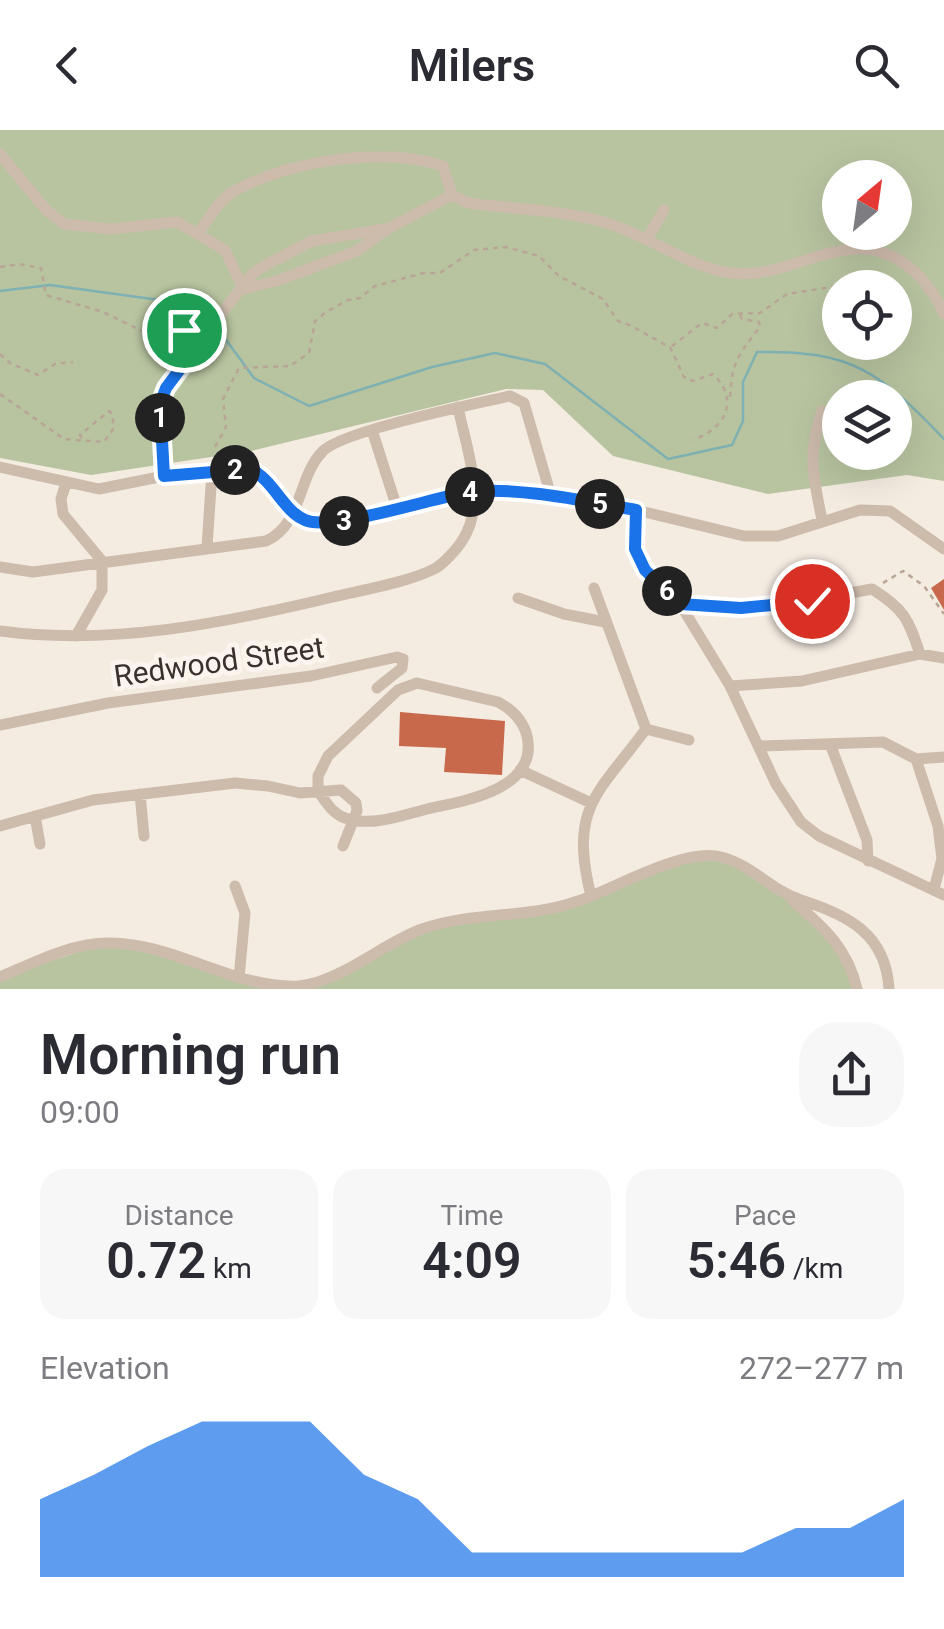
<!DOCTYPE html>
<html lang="en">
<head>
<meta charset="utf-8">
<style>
  :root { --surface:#fff; --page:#f7f7f7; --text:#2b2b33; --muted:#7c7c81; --accent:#1a73e8 }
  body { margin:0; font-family:Roboto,sans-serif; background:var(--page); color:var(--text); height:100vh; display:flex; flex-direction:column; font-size:38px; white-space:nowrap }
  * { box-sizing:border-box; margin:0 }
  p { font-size:32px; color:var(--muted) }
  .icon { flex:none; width:55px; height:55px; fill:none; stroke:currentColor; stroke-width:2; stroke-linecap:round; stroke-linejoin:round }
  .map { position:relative; height:859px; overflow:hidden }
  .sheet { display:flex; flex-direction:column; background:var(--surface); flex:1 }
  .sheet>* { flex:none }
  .needle { width:65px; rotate:29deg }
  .buttons { position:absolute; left:822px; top:30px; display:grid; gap:20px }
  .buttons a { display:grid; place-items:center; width:90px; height:90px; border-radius:50%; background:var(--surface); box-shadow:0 10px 40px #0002; font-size:50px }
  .pin { position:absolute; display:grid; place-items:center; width:85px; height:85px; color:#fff; margin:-42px; border:5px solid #fff; border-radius:50%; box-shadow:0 2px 10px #0007 }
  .km { position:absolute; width:50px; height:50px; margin:-25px; border-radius:50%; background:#222; color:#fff; font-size:28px; line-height:50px; text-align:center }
  .round { display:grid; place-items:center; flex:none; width:105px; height:105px; border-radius:40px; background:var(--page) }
  .summary { display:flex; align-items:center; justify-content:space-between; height:170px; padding:0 40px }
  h1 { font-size:55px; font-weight:600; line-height:75px }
  .figures { display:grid; grid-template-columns:repeat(3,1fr); gap:15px; height:170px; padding:10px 40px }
  .figures div { display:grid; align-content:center; border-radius:25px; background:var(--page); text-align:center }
  .figures b { font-size:50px; font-weight:600 }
  .figures small { font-size:28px; font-weight:400 }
  .figures p { font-size:28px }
  .chart { height:280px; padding:20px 40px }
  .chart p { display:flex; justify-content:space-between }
  .chart svg { width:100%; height:180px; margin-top:10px; fill:var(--accent); opacity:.7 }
  header { display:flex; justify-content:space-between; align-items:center; height:130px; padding:0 40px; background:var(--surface); font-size:45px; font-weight:600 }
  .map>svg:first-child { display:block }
  .green { fill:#b8c4a0; fill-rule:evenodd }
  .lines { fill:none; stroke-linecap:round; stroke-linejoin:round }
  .stream { stroke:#7fb0b2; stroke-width:2.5 }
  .building { fill:#c8694b }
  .path { stroke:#b9a596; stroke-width:2.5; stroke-dasharray:5 5; stroke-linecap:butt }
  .minor { stroke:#cdbbac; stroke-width:11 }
  .route-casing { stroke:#fff; stroke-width:20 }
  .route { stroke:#1a73e8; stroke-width:12 }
  .labels { text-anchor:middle; stroke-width:10; stroke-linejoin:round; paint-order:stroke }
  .street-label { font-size:30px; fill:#3b302b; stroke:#fbf5ee }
</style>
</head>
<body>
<header><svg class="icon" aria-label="back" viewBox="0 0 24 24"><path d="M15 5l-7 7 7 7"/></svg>Milers<svg class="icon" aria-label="search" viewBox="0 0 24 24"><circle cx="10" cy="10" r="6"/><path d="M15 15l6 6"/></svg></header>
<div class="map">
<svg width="944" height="859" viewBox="0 0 944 859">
  <rect width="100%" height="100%" fill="#f4ebe1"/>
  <path class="green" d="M0 0H944V351L907 345 768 364 613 326 543 260 506 259 251 321 91 345 0 328ZM840 48H895V102H840ZM840 158H895V212H840ZM840 268H895V322H840Z
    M703 725C739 729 812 779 835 808 845 822 850 843 857 859H0V847L107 813 297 857 419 800 576 772Z"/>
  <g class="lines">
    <path class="stream" d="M0 161 50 155 203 176
      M221 203 254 248 309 276 432 237 495 223 545 234 668 329 732 315 743 291V252L757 222C852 220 880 242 944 309"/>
  </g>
  <path class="building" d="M944 449V480L931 458Z
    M400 582 505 591 502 645 444 642 446 618 399 616Z"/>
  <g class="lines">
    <path class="path" d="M0 137 19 134 41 138 46 165 103 182 142 201 197 199
      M672 216 702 193 717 198 732 184 760 183 787 164 857 153
      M0 224 10 233 38 245 55 234 73 232
      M0 264 64 309 104 312 113 299V285L109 281 80 305 84 312
      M730 267C732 232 738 225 760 197L759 192 742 189 740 185
      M215 317 226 297 223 269 239 238 290 236 309 223 315 191 326 182 348 170 360 168 375 156 424 143H440L474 120 506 117 539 126 559 146 603 169 618 191C636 196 652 209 670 217L684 247 693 251 713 244C740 270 726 298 693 310
      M883 453 903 441 924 456 944 484"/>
    <path class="minor" d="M0 24 47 81 65 94 111 99 177 92 225 120 243 159
      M198 103C208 90 219 70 233 62 287 31 383 16 443 36L452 65
      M648 107 664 80
      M243 159 276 151 357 121 387 99 452 65 468 73C512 79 561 80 604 92 645 104 693 139 731 143 782 149 824 113 873 120 906 126 931 154 944 184
      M372 300 397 378
      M0 337 99 359 164 346 250 339 263 345 303 390 317 394 341 392 475 361 551 366 636 380 744 406H778L860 380 890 381 944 419
      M164 346 159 274 165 258 251 145 262 137 312 111 385 99
      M66 353 61 369 63 384 102 431V460L76 506
      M636 380 635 419 645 440 680 474 730 556 776 654 801 692 819 706 944 765
      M822 390C813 344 807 327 822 281
      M207 417 212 342
      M0 437 33 442 266 411C303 394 297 347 323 321 342 301 477 273 510 266L524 273 551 366
      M594 458 646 599
      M518 468 564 484 605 492
      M680 474C750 478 804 472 872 459 904 479 908 488 920 524
      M0 501C111 516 225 493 333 467 362 460 410 452 436 438 444 433 457 419 462 411 488 372 466 318 458 277
      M417 553 498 572C513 580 523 590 527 606 539 660 463 671 427 679 400 686 372 697 345 688 333 684 325 671 318 661V646L328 626 398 560Z
      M730 556 802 551 920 524 944 528
      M0 595 108 573 311 546 397 527 403 529 402 538 377 558
      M646 599 689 610
      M830 614 867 710 868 731
      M760 616 883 612 916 629 938 696 942 729 934 759
      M916 629 944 627
      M520 640 591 673
      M140 664 144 706
      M35 686 40 714
      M0 696 93 670 235 653 268 656 300 663 341 660 356 673 357 681 343 716
      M235 756 245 783 239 848
      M591 766C569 677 597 665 646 599
      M793 771C824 797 848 819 857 859
      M0 847C33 833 71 813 108 813 173 812 233 859 299 856 345 850 379 815 422 799 472 781 529 789 578 771 614 759 684 717 721 727 751 734 772 761 801 770 848 785 886 804 889 859"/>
  </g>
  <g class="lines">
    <defs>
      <path id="route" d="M184 200 210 199 166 258 160 274 164 346 250 339C274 350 282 380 305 390 330 402 435 367 469 362 515 356 590 372 636 380L635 419 645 440 680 474 741 478 812 471"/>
    </defs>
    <use href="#route" class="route-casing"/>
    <use href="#route" class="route"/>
  </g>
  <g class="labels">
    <g class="street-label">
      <text transform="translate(219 532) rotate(-8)" y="10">Redwood Street</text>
    </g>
  </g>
</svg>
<div class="buttons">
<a><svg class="needle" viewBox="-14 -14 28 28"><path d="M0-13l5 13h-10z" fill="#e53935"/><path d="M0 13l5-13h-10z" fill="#7c7c81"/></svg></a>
<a><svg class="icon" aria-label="locate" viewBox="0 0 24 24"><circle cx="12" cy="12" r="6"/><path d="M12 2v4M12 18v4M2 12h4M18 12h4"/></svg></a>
<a><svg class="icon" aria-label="layers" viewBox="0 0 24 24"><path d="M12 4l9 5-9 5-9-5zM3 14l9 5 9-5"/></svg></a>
</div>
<div class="pin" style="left:184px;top:200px;background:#1e9e55"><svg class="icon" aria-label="arrive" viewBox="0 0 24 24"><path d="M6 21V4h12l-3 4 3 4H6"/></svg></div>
<div class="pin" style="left:812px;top:471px;background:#d93025"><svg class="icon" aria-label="check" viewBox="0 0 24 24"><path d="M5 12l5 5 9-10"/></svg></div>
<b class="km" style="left:160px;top:288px">1</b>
<b class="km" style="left:235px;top:340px">2</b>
<b class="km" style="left:344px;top:391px">3</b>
<b class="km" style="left:470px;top:362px">4</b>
<b class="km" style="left:600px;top:374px">5</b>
<b class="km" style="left:667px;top:461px">6</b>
</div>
<section class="sheet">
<div class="summary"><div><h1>Morning run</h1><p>09:00</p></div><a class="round"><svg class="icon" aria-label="share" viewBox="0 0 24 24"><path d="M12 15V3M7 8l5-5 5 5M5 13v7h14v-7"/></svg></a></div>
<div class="figures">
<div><p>Distance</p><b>0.72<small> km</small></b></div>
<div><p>Time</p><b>4:09</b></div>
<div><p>Pace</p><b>5:46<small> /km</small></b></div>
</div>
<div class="chart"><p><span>Elevation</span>272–277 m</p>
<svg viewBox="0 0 160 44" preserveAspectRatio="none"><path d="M0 44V25L10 19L20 12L30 6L40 6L50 6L60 19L70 25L80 38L90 38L100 38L110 38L120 38L130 38L140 32L150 32L160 25V44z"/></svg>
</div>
</section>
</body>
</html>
